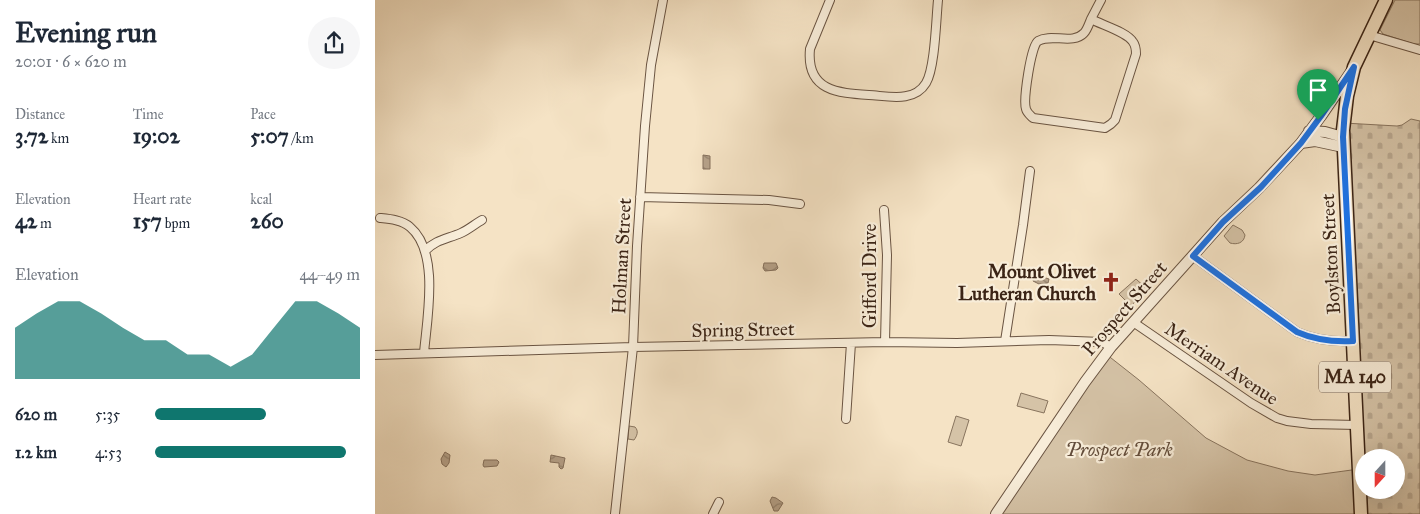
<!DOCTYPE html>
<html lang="en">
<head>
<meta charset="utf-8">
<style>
  :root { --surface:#fff; --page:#f6f6f7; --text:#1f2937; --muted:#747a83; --accent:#0f766e }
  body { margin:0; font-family:"IM FELL Great Primer",serif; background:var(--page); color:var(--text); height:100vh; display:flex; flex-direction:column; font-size:19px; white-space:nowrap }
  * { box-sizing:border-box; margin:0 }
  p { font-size:16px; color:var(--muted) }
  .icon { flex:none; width:28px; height:28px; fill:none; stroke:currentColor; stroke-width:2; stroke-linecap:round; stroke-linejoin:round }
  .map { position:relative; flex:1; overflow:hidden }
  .panel { display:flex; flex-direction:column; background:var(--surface); width:375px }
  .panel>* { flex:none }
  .needle { width:32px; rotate:201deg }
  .fabs { position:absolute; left:980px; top:449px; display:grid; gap:10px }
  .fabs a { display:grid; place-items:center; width:50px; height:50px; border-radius:50%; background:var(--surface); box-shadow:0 5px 20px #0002; font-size:25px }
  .pin { position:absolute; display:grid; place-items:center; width:42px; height:42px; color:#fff; margin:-51px -21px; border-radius:50% 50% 50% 0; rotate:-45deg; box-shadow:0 0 5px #0007 }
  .pin .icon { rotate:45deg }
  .round { display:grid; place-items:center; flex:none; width:52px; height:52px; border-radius:26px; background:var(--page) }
  .head { display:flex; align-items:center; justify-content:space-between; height:85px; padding:0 15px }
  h1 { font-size:28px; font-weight:800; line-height:38px }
  .figures { display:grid; grid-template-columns:repeat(3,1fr); gap:8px; height:85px; padding:5px 15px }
  .figures div { display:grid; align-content:center }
  .figures b { font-size:21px; font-weight:800 }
  .figures small { font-size:14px; font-weight:400 }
  .figures p { font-size:14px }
  .chart { height:140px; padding:10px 15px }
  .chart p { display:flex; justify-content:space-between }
  .chart svg { width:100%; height:90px; margin-top:5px; fill:var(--accent); opacity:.7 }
  ul { padding:0 15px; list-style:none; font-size:16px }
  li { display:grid; grid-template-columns:80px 60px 1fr; align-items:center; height:38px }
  li i { height:12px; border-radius:6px; background:var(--accent) }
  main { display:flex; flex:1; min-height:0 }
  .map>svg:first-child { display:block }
  .green { fill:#d5c3a7; stroke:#88745e }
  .cemetery { fill:url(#cemetery-stones); stroke:#88745e; fill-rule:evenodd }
  .water { fill:url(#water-waves); stroke:#85705c }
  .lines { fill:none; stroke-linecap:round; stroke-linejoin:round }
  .minor-casing { stroke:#6a5442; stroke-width:10 }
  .tertiary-casing { stroke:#6a5442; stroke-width:12 }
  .primary-casing { stroke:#3b2416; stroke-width:15 }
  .minor { stroke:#f8edd9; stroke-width:8 }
  .tertiary { stroke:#f8edd9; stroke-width:10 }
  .primary { stroke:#f5e3c5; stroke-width:12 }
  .route-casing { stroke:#fff; stroke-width:10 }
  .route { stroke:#1a73e8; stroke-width:6 }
  .labels { text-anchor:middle; stroke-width:4.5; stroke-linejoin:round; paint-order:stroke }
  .shield { fill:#f8edd9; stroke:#746050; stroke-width:1 }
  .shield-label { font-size:18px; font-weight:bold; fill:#3b2416 }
  .street-label { font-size:19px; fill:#3b2416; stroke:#f8edd9 }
  .poi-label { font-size:19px; font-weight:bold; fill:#3b2416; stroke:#f8edd9; text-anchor:end }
  .park-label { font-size:19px; font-style:italic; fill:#624c3a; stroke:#f8edd9 }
</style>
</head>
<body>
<main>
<section class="panel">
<div class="head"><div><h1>Evening run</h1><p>20:01 · 6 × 620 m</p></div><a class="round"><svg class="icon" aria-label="share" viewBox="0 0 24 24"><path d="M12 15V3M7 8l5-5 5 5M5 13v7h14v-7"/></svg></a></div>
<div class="figures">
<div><p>Distance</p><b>3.72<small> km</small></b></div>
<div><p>Time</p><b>19:02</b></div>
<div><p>Pace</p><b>5:07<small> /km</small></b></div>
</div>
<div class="figures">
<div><p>Elevation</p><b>42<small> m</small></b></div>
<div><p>Heart rate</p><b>157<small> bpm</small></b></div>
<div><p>kcal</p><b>260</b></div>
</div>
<div class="chart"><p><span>Elevation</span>44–49 m</p>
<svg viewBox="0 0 160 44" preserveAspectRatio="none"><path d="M0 44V19L10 12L20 6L30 6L40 12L50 19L60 25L70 25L80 32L90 32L100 38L110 32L120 19L130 6L140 6L150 12L160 19V44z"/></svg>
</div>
<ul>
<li><b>620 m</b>5:35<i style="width:54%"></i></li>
<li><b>1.2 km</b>4:53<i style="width:93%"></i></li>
</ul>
</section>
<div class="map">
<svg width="1045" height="514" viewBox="0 0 1045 514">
  <defs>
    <pattern id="cemetery-stones" width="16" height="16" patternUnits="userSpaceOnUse" patternTransform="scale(1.25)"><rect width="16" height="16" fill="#d5c3a7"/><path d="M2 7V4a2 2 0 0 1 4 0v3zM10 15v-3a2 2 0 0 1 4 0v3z" fill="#b8a78f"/></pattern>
    <pattern id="water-waves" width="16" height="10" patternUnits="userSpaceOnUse" patternTransform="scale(1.25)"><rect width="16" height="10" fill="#b6a28a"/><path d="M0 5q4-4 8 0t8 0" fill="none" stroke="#958470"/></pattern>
  </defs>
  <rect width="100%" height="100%" fill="#f5e3c5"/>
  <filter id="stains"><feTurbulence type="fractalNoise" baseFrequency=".004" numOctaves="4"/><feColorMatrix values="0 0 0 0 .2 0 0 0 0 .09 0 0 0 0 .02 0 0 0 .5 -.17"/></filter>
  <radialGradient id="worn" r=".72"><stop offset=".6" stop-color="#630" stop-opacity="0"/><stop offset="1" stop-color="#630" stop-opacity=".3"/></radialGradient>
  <path class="green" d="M1020 0H1045V44H1039L1008 34 1005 30Z
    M858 225 867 230 870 235C869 243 862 245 855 243L849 236Z
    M761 279 772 289 756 306 744 294Z
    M731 354 764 380 831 438 872 460 913 471 940 475 984 469 986 514H621Z
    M646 393 673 401 669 413 642 406Z
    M581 416 594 420 586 446 573 442Z
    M254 426 260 427C264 431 262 436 259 440L253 439Z"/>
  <path class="cemetery" d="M1036 119 1045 121V514H986L969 123 1022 126 1027 125ZM989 458H1021V490H989Z"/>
  <path class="water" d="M328 155 335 156V169H328Z
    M389 263H401L403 268 401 270 390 271 388 268Z
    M664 276 674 279 673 283 664 284 658 281 659 277Z
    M70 452 75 455 74 463 71 467 67 464 66 459Z
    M176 455 190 458 188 468 186 469 184 467V463L175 462Z
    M109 460H122L124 462 122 466 109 467 108 465Z
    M397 497 401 498 408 503 403 511H399L395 501Z"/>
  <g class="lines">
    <defs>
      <path id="minor" d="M455 0 435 49C431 91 463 93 494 95 513 96 539 103 551 83 560 68 561 20 563 0
        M716 19C727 25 752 32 758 42 761 46 761 50 761 54L740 120 736 124 730 128 658 118C655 115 652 113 651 109 648 100 656 45 663 41 676 33 698 45 709 33 712 30 714 24 716 19Z
        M716 19 726 0
        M994 35 1045 50
        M265 197 394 200 425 204
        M509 210 512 255 510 342
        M5 218C15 219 27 220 35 227 65 252 52 318 49 353
        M50 251C60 240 72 239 86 233 93 230 100 224 107 220
        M818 256 922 332C940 340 958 342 978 341
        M758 322 876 403 902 418 912 421 936 424 982 425
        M630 341 648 225 655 171
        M0 355 258 347 510 342 582 343 674 340 727 342 736 347
        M471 419 476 343
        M240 514 258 347 262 246 270 126 276 65 288 0
        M338 514 344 502"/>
      <path id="tertiary" d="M934 131 950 132 968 137
        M926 143 940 141 968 147
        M621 514 710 382 736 347 848 222 884 188 926 143 946 116 976 72"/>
      <path id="primary" d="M986 514 968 130 972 96 979 67 1011 0"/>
    </defs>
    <use href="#minor" class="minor-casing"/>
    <use href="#tertiary" class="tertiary-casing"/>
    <use href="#primary" class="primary-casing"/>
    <use href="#minor" class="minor"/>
    <use href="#tertiary" class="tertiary"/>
    <use href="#primary" class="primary"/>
  </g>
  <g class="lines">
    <defs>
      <path id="route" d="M979 67 970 109 968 137 978 341C958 342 940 340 922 332L818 256 848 222 886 187 926 143 946 116Z"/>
    </defs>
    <use href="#route" class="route-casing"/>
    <use href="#route" class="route"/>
  </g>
  <defs>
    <symbol id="church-bare" viewBox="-9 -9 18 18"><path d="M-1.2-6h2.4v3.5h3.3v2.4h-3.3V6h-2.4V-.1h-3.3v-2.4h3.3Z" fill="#8f2418" stroke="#f8edd9" stroke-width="2.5" paint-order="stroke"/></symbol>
  </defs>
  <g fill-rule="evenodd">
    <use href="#church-bare" x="722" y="268" width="28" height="28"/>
  </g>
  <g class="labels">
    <rect class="shield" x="944" y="361.5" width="72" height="31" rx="4"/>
    <g class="shield-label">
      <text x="980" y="383">MA 140</text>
    </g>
    <g class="street-label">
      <text transform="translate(955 254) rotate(-93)" y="7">Boylston Street</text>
      <text transform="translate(246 256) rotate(-87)" y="7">Holman Street</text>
      <text transform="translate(494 276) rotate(-90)" y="7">Gifford Drive</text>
      <text transform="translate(749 308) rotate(-49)" y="7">Prospect Street</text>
      <text transform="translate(368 329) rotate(-1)" y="7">Spring Street</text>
      <text transform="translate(847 363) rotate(34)" y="7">Merriam Avenue</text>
    </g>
    <g class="poi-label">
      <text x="721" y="278">Mount Olivet<tspan x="721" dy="22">Lutheran Church</tspan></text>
    </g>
    <g class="park-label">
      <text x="744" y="456">Prospect Park</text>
    </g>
  </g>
  <rect width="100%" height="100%" filter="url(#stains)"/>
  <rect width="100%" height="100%" fill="url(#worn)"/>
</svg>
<div class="fabs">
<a><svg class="needle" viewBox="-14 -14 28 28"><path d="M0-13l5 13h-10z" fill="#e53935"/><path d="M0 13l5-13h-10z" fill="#747a83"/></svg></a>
</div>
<div class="pin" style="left:943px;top:120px;background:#1e9e55"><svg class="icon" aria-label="arrive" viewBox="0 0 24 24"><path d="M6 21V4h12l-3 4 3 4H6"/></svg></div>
</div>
</main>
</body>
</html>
